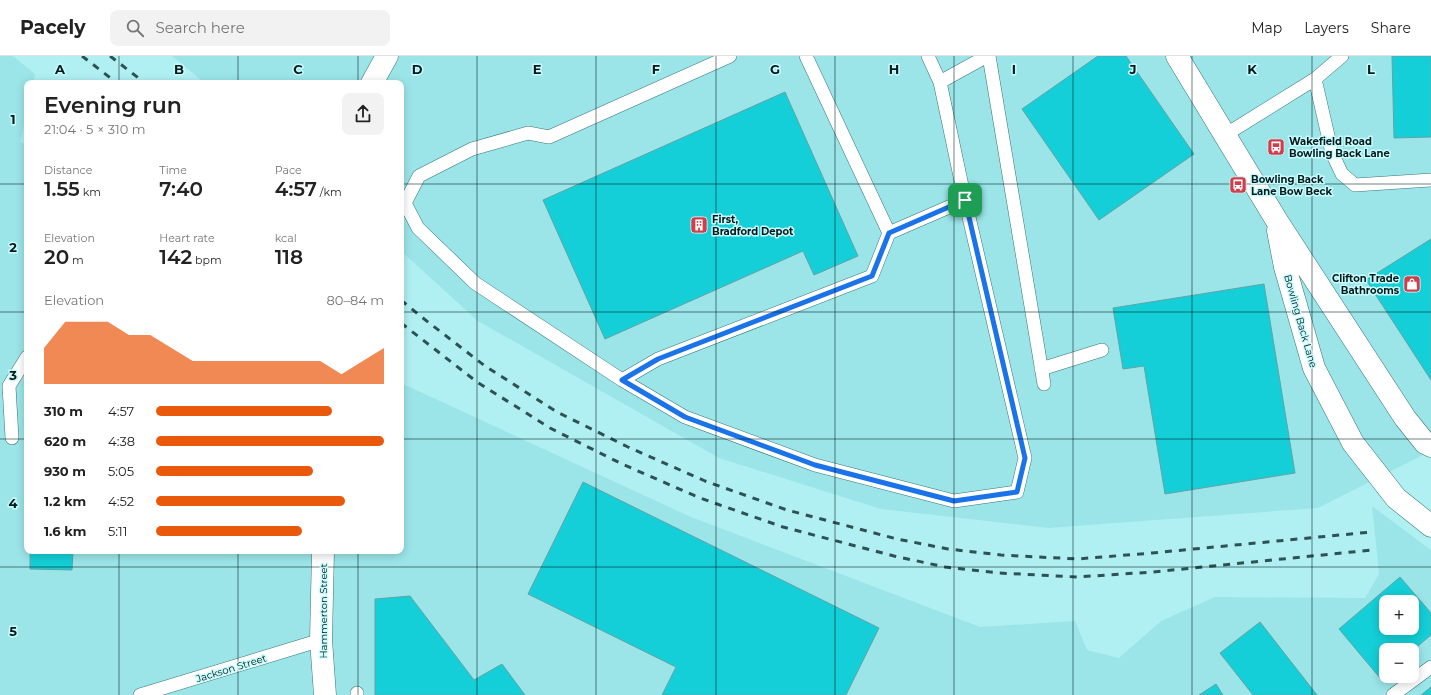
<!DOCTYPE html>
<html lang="en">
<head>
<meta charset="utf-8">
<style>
  :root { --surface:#fff; --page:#f2f2f2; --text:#222; --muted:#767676; --line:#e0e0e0; --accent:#ea580c }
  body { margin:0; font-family:Montserrat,sans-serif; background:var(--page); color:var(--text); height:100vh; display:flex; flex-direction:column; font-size:15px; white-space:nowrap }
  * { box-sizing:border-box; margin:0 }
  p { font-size:13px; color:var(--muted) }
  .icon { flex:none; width:22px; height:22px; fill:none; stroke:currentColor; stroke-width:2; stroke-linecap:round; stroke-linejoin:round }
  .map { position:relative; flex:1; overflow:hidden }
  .side { position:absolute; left:24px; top:24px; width:380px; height:474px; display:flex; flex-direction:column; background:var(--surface); border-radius:8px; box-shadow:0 2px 10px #0003 }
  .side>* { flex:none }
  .fabs { position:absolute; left:1379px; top:539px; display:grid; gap:8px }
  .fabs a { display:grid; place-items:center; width:40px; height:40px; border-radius:8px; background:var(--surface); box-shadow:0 2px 10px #0003; font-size:20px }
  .pin { position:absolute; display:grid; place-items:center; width:34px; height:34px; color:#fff; margin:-17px; border-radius:8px; box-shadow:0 2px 6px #0006 }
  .round { display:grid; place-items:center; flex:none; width:42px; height:42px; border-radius:8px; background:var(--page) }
  .summary { display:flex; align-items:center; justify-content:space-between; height:68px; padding:0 20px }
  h1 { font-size:22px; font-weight:600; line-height:30px }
  .figures { display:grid; grid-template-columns:repeat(3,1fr); gap:6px; height:68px; padding:4px 20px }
  .figures div { display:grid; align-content:center }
  .figures b { font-size:20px; font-weight:600 }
  .figures small { font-size:11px; font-weight:400 }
  .figures p { font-size:11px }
  .chart { height:112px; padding:8px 20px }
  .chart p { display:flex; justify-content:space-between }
  .chart svg { width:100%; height:72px; margin-top:4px; fill:var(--accent); opacity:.7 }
  ul { padding:0 20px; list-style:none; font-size:13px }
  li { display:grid; grid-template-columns:64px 48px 1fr; align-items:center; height:30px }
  li i { height:10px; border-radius:5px; background:var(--accent) }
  header { display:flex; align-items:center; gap:24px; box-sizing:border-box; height:56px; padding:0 20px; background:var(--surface); border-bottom:1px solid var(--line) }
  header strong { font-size:19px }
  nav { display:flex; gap:22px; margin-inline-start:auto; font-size:14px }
  .search { width:280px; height:36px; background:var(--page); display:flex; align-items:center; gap:10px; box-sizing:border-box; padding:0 14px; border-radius:8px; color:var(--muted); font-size:15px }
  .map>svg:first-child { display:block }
  .built { fill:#9be5e9; fill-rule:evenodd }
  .building { fill:#14cfd7; stroke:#64a2a5; fill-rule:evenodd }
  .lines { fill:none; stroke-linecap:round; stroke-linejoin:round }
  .service-casing { stroke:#377578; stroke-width:14 }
  .minor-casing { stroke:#377578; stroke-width:23 }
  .service { stroke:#fff; stroke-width:13 }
  .minor { stroke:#fff; stroke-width:22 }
  .rail { stroke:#2f5154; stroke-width:3; stroke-dasharray:7 7; stroke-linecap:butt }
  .route-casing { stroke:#fff; stroke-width:8 }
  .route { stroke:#1a73e8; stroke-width:5 }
  .grid { fill:none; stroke:#01191b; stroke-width:1; stroke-opacity:0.55 }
  .labels { text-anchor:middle; stroke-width:3; stroke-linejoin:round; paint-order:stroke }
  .poi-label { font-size:10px; font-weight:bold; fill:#01191b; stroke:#c8fbfd; text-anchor:start }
  .street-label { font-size:10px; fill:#01191b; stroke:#c8fbfd }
  .grid-label { font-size:13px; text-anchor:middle; font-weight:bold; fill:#01191b; stroke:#c8fbfd; stroke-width:3; stroke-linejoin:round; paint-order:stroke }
</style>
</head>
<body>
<header>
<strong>Pacely</strong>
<div class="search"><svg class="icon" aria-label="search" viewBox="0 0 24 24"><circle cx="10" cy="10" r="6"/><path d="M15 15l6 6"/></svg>Search here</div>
<nav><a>Map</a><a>Layers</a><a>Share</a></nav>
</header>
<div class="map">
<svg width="1431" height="639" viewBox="0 0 1431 639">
  <rect width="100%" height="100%" fill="#b0f0f3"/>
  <path class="built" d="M0 0H13L35 18 33 27H27V56L20 86 27 89V495H401V327L691 461 980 571 1075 565 1087 594 1119 602 1161 565 1215 541 1365 542 1379 518 1372 450 1431 494V639H0ZM1386 546H1412V572H1386ZM1386 594H1412V620H1386Z
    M172 0H1431V395L1318 452 1048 472 881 453 719 402 478 265 401 195V27H205Z"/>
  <path class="building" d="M1098 0H1126L1194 98 1099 164 1022 53Z
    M1392 0H1431V81L1394 82Z
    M785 36 858 200 814 219 803 195 605 283 543 144Z
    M1431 183V324L1366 224Z
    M1264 228 1295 417 1165 438 1144 310 1123 313 1113 252Z
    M583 426 879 572 846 639H662L676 611 528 538Z
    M30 495H73L72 514 30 513Z
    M1400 521 1431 557V579L1412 595V594H1386V617L1380 622 1339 573ZM1386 546H1412V572H1386Z
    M410 540 474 624 502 608 525 639H375V543Z
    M1260 566 1317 639H1253L1220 597Z
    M1216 628 1223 639H1199Z
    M1431 631V639H1421Z"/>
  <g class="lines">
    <defs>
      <path id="service" d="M730 0 549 81 528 77 472 93 419 120 405 147 418 172 475 227 622 324 658 303 872 220 889 177 965 144
        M806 0 889 177
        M989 0 1044 328
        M1315 23 1342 0
        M940 26 987 0
        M1225 79 1315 23 1332 97 1342 118 1355 129 1431 124
        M1041 313 1102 294
        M622 324 685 361 815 409 954 445 1017 436 1025 402 965 144 940 26 928 0
        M12 382 9 330 27 301
        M357 637V639
        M140 639 321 584
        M1393 639 1431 611"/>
      <path id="minor" d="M1177 0 1277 165 1405 362 1425 387 1431 390
        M372 27 387 0
        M1278 175 1285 211 1314 312 1353 387 1396 442 1431 470
        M323 495 321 584 325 639"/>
    </defs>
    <use href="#service" class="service-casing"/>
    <use href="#minor" class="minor-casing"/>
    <use href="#service" class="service"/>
    <use href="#minor" class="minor"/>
    <path class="rail" d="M82 0 117 27
      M110 0 145 27
      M401 244 419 259 485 310 557 356 628 391 705 425 787 454 897 483 948 493 1001 499 1077 503 1152 497 1371 476
      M401 267 477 326 550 372 622 408 700 442 783 471 894 500 945 511 999 517 1077 521 1153 516 1372 494"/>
  </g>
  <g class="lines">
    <defs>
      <path id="route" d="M965 144 1025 402 1017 436 954 445 815 409 685 361 622 324 658 303 872 220 889 177Z"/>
    </defs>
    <use href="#route" class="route-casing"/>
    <use href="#route" class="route"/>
  </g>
  <path class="grid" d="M119 0V27M238 0V27M358 0V27M477 0V639M596 0V639M716 0V639M835 0V639M954 0V639M1073 0V639M1192 0V639M1312 0V639M0 128H27M401 128H1431M0 256H27M401 256H1431M0 383H27M401 383H1431M119 495V639M238 495V639M358 495V639M0 511H1431"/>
  <defs>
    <symbol id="bus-square" viewBox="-11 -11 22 22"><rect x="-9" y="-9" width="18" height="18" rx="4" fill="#cf3f4b" stroke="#c8fbfd"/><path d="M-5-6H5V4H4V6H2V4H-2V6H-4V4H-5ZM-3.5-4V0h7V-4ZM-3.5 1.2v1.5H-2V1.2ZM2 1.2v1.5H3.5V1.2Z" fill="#fff"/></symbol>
    <symbol id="building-square" viewBox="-11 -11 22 22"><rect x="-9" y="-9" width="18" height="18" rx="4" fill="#cf3f4b" stroke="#c8fbfd"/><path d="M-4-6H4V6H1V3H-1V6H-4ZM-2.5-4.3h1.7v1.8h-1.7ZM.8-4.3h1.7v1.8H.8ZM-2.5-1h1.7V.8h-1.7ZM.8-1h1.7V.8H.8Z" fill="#fff"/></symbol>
    <symbol id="shop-square" viewBox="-11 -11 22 22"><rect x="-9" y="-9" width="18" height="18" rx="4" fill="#cf3f4b" stroke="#c8fbfd"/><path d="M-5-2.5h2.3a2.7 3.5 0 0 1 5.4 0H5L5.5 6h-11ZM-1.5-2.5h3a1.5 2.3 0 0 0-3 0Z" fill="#fff"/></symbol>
  </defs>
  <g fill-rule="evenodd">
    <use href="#bus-square" x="1266" y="81" width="20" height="20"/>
    <use href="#bus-square" x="1228" y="119" width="20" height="20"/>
    <use href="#building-square" x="689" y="159" width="20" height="20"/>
    <use href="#shop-square" x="1402" y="218" width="20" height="20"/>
  </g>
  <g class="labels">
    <g class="poi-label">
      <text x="1289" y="89">Wakefield Road<tspan x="1289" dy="12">Bowling Back Lane</tspan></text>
      <text x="1251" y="127">Bowling Back<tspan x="1251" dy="12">Lane Bow Beck</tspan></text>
      <text x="712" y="167">First,<tspan x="712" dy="12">Bradford Depot</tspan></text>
      <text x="1399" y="226" text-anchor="end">Clifton Trade<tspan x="1399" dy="12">Bathrooms</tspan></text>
    </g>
    <g class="street-label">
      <text transform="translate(1301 265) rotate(74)" y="4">Bowling Back Lane</text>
      <text transform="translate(323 555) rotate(-90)" y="4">Hammerton Street</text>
      <text transform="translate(231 612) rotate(-17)" y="4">Jackson Street</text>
    </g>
  </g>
  <g class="grid-label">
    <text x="60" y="18">A</text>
    <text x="179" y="18">B</text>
    <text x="298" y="18">C</text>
    <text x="417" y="18">D</text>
    <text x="537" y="18">E</text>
    <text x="656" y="18">F</text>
    <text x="775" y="18">G</text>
    <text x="894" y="18">H</text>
    <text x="1014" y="18">I</text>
    <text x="1133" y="18">J</text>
    <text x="1252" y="18">K</text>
    <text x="1371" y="18">L</text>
    <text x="13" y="68">1</text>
    <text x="13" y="196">2</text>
    <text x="13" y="324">3</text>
    <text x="13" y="452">4</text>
    <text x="13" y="580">5</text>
  </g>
</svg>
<div class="fabs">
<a>+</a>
<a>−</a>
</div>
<div class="pin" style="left:965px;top:144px;background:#1e9e55"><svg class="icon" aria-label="arrive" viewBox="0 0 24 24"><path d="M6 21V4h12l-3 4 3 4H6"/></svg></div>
<section class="side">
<div class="summary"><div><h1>Evening run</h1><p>21:04 · 5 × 310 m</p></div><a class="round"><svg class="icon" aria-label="share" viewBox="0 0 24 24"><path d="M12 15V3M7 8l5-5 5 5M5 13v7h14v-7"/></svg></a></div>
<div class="figures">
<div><p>Distance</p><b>1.55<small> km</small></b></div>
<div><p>Time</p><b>7:40</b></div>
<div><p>Pace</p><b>4:57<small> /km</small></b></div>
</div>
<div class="figures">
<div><p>Elevation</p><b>20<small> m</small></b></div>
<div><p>Heart rate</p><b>142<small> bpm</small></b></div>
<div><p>kcal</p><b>118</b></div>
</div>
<div class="chart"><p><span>Elevation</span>80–84 m</p>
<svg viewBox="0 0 160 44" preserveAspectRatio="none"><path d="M0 44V22L10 6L20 6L30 6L40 14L50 14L60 22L70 30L80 30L90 30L100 30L110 30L120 30L130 30L140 38L150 30L160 22V44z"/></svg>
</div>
<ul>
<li><b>310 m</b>4:57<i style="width:77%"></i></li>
<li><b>620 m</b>4:38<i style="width:100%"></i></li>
<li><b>930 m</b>5:05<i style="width:69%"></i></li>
<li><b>1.2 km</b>4:52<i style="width:83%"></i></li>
<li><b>1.6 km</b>5:11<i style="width:64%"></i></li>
</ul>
</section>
</div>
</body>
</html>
